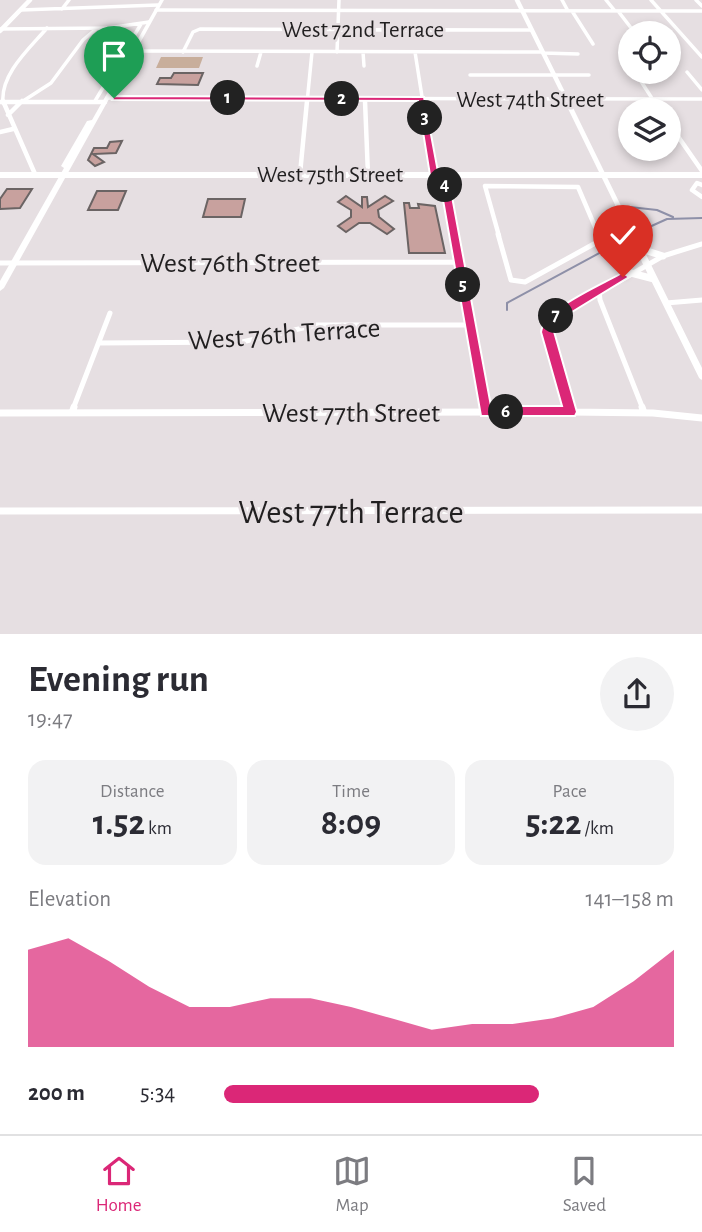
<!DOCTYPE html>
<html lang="en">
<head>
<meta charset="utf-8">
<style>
  :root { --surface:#fff; --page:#f2f2f3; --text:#2b2b33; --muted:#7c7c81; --line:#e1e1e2; --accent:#db2777 }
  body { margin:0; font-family:"Alegreya Sans",sans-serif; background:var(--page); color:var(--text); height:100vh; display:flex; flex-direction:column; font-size:26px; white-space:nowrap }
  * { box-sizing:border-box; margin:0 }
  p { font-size:23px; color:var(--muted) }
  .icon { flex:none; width:38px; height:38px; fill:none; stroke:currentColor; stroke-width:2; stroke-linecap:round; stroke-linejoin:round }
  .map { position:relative; height:634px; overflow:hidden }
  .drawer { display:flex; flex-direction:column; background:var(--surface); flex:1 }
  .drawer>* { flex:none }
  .controls { position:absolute; left:618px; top:21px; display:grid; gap:14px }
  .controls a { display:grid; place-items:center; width:63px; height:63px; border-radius:50%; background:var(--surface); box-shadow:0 4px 10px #0003; font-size:35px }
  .pin { position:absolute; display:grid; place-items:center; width:60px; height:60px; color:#fff; margin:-72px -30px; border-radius:50% 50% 50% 0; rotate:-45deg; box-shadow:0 0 7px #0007 }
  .pin .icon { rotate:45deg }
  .km { position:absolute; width:35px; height:35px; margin:-18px; border-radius:50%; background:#222; color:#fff; font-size:19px; line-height:35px; text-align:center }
  .round { display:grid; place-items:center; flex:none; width:74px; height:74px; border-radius:37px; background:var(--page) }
  .headline { display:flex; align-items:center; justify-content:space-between; height:119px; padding:0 28px }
  h1 { font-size:38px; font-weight:700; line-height:52px }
  .metrics { display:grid; grid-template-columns:repeat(3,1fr); gap:10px; height:119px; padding:7px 28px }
  .metrics div { display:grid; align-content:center; border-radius:18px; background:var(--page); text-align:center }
  .metrics b { font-size:35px; font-weight:700 }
  .metrics small { font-size:19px; font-weight:400 }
  .metrics p { font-size:19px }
  .chart { height:196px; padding:14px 28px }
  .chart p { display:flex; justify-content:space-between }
  .chart svg { width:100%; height:126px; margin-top:7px; fill:var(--accent); opacity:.7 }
  ul { padding:0 28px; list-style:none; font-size:23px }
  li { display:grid; grid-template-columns:112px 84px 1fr; align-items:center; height:52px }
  li i { height:18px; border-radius:9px; background:var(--accent) }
  .tab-bar { display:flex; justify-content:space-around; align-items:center; height:98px; border-top:2px solid var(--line); background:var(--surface); font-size:19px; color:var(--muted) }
  .tab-bar a { display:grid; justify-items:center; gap:4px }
  .tab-bar .current { color:var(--accent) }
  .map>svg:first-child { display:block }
  .green { fill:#c8ae9b }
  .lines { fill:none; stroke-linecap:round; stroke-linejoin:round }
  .stream { stroke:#8e90a8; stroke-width:2 }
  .building { fill:#c8a19e; stroke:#6b6464; stroke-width:2 }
  .minor-far3 { stroke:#fff; stroke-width:3.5 }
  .minor-far2 { stroke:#fff; stroke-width:4.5 }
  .minor-far1 { stroke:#fff; stroke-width:5 }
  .minor { stroke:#fff; stroke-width:7 }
  .tertiary-far2 { stroke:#fff; stroke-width:4.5 }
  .tertiary-far1 { stroke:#fff; stroke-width:5 }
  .tertiary { stroke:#fff; stroke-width:7 }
  .secondary { stroke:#fff; stroke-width:6 }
  .primary { fill:#fff; fill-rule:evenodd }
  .route { fill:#db2777; stroke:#fff; stroke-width:2 }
  .labels { text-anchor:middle; stroke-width:5; stroke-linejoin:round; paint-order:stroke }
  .far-street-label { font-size:23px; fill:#211f20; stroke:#e6dfe2 }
  .street-label { font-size:28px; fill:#211f20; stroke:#e6dfe2 }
  .near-street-label { font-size:33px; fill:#211f20; stroke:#e6dfe2 }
</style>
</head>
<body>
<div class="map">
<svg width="702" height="634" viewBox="0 0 702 634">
  <rect width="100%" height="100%" fill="#e6dfe2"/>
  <path class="green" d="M161 57H203L199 68H156Z"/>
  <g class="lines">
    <path class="stream" d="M630 207 657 210 673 217
      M636 233 667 219 702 218
      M507 310V303L629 237"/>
  </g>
  <path class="building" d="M174 73H203L198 85 157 84 160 78H171Z
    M122 141 116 153 93 154 104 162 95 166 88 160 94 148H107L110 142Z
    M7 189H32L20 208 0 209V199Z
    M97 191H126L118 210H88Z
    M346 196 362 207V197H367L368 207 385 196 393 201 378 210 379 217 394 229 387 234 370 223H359L346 232 338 226 351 217V210L338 202Z
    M208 199H245L241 217H203Z
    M404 203H409L410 208H419L418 204 435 206 445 253H409Z"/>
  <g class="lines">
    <path class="minor-far3" d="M562 0 568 11
      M606 0 615 11
      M651 0 702 57
      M696 0 702 6
      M62 9 69 0
      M21 10 158 5
      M156 10 702 11
      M572 11 593 44
      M618 11 635 33
      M0 29 108 28 149 22
      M133 51 542 52
      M183 52 193 32 200 29 532 30
      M337 52 339 0
      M363 52 364 66
      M415 52 423 103
      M543 53 578 54
      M627 65 630 67
      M257 66 261 52
      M635 72 655 103
      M687 72 702 90
      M470 75H589
      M107 98 702 99
      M365 99V103
      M95 101 141 24
      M0 102H105
      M3 103C0 74 30 48 47 28
      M20 103 51 83 83 40 96 29
      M307 103 312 52"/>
    <path class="minor-far2" d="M3 101 35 174
      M365 101 368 175
      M423 101 434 175
      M654 101 660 110
      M0 102H105
      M8 115 22 101
      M668 122 702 171
      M0 132 13 129
      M300 174 307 101
      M443 175 454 236
      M702 185 697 183 692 190 702 197
      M499 236 485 186 578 187 599 236"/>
    <path class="minor-far1" d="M454 234 485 409
      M498 234 511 280 525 282 601 240 599 234
      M0 263 459 262
      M599 291 600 300 643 409
      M666 303 702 300
      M99 343 242 342 316 325H470
      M73 409 110 313
      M569 409 546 332 550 321 663 256 702 244"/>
    <path class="minor" d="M485 407 486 412
      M569 407 570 412
      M642 407 644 413
      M0 413 570 412 653 413 702 418
      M72 413 74 407
      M0 511 702 510"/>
    <path class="tertiary-far2" d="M517 0 568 103
      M0 31 30 0"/>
    <path class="tertiary-far1" d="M567 101 633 236"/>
    <path class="tertiary" d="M632 234 702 376
      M641 249 663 256
      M631 273 654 279"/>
    <path class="secondary" d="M0 175H702"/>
    <path class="primary" d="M160 0H164L4 288 0 291V281L64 168 61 166 87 121 92 120Z"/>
  </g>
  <path class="route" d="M114 96 424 97 438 172 448 175 491 406H562L541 332C544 309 599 286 620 274L623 273 629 277 559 320 553 328 577 412 575 416H481L439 177 430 175 418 101 112 100Z"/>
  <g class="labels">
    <g class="far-street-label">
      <text x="363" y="37">West 72nd Terrace</text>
      <text x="530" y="107">West 74th Street</text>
      <text x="330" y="182">West 75th Street</text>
    </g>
    <g class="street-label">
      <text x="230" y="272">West 76th Street</text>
      <text transform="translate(284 333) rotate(-4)" y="10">West 76th Terrace</text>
      <text x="351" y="422">West 77th Street</text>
    </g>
    <g class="near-street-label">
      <text x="351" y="523">West 77th Terrace</text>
    </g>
  </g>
</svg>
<div class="controls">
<a><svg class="icon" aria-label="locate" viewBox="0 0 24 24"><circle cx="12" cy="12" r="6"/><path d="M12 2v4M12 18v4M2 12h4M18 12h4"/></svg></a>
<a><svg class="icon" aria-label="layers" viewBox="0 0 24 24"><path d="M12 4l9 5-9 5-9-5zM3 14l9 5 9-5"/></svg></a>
</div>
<div class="pin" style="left:114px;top:98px;background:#1e9e55"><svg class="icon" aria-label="arrive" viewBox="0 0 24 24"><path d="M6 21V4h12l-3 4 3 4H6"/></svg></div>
<div class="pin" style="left:623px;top:277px;background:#d93025"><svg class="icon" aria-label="check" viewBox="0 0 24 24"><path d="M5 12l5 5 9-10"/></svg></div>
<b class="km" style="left:228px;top:98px">1</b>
<b class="km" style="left:342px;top:99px">2</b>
<b class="km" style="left:425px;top:118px">3</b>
<b class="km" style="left:445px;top:185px">4</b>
<b class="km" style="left:463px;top:285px">5</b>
<b class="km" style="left:506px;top:412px">6</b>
<b class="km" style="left:556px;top:316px">7</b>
</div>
<section class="drawer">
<div class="headline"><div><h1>Evening run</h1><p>19:47</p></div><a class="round"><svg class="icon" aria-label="share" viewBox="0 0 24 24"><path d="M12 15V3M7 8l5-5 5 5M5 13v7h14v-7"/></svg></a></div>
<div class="metrics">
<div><p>Distance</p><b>1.52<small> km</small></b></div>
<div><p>Time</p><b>8:09</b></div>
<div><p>Pace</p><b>5:22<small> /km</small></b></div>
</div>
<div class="chart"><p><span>Elevation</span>141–158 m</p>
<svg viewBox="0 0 160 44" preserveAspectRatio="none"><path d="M0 44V10L10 6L20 14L30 23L40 30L50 30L60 27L70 27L80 30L90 34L100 38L110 36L120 36L130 34L140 30L150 21L160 10V44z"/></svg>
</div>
<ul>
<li><b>200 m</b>5:34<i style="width:70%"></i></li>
</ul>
</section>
<nav class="tab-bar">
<a class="current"><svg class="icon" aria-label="home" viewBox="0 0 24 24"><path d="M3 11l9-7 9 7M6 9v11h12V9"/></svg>Home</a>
<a><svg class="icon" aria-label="map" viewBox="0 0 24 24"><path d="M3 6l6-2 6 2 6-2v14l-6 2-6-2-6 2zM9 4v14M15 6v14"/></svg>Map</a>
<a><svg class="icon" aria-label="saved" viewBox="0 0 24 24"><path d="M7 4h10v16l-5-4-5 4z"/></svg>Saved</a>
</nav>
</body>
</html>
